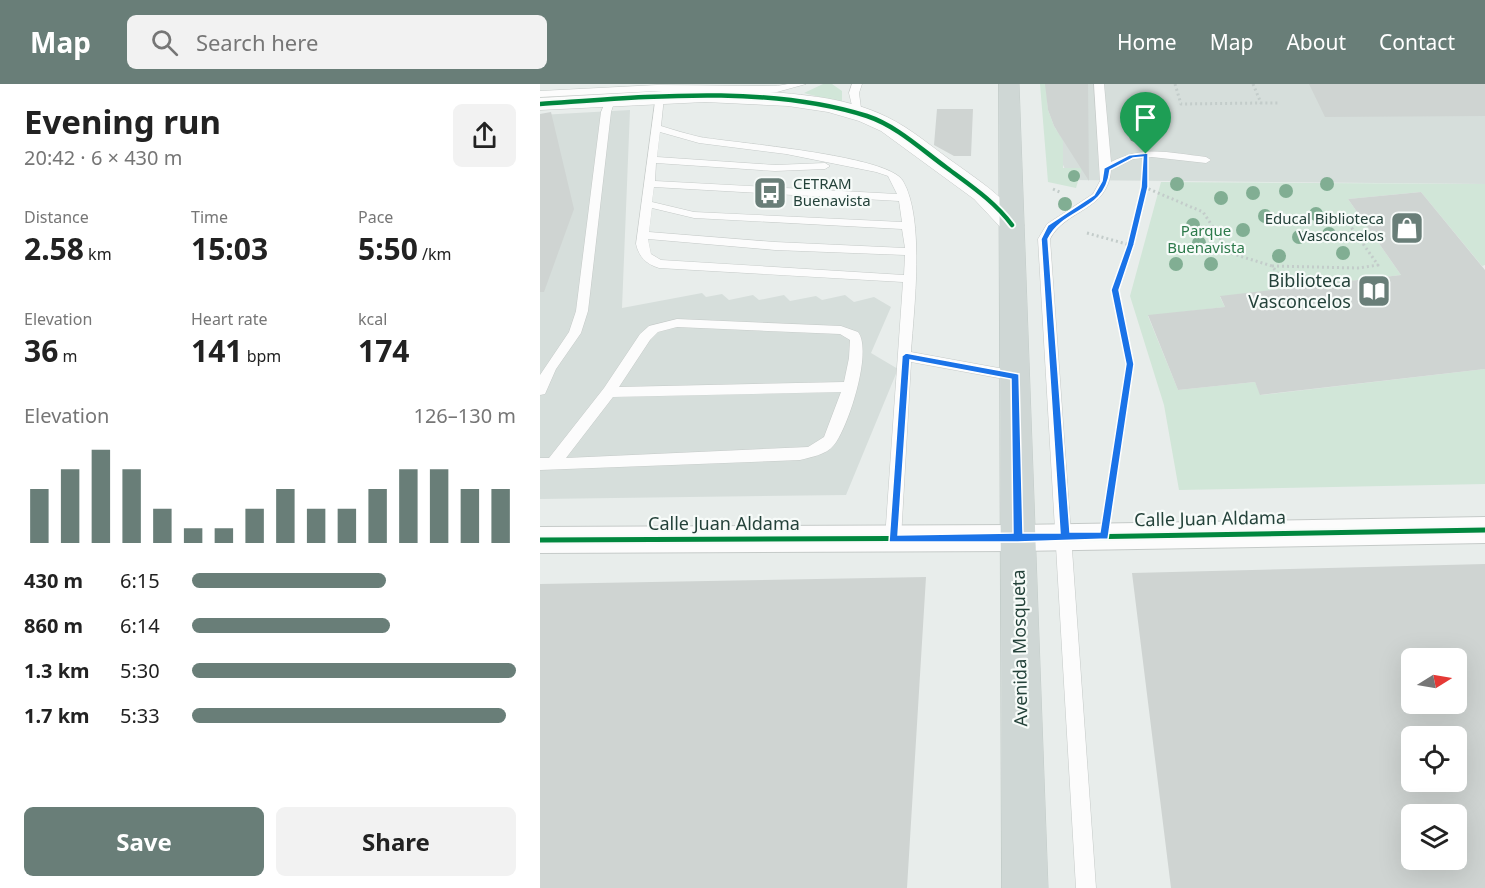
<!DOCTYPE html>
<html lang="en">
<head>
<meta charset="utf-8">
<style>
  :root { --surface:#fff; --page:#f2f2f2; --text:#222; --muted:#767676; --accent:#697e78 }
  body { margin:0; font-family:"Noto Sans",sans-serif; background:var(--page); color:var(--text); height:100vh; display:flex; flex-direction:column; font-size:22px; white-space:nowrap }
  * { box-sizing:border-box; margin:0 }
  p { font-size:20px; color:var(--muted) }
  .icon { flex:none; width:33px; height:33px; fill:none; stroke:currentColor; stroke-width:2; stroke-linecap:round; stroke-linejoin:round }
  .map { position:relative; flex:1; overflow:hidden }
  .details { display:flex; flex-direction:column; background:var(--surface); width:540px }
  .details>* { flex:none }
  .needle { width:39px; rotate:79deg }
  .controls { position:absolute; left:861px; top:564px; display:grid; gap:12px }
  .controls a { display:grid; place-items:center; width:66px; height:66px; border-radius:9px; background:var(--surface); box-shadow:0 6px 24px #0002; font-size:30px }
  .pin { position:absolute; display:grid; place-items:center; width:51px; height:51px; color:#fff; margin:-62px -26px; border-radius:50% 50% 50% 0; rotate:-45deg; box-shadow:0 0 6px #0007 }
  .pin .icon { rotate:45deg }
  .round { display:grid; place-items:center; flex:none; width:63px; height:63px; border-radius:9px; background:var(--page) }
  .summary { display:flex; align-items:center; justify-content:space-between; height:102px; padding:0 24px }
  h1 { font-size:33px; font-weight:700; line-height:45px }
  .figures { display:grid; grid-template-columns:repeat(3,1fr); gap:9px; height:102px; padding:6px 24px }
  .figures div { display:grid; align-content:center }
  .figures b { font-size:30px; font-weight:700 }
  .figures small { font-size:16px; font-weight:400 }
  .figures p { font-size:16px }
  .chart { height:168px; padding:12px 24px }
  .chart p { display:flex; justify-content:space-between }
  .chart svg { width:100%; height:108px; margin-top:6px; stroke:var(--accent); stroke-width:6 }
  .action { display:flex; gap:12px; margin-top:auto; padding:12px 24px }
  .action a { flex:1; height:69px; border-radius:9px; background:var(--accent); color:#fff; font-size:24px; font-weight:700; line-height:69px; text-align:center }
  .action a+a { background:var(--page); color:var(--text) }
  ul { padding:0 24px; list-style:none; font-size:20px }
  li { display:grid; grid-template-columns:96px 72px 1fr; align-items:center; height:45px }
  li i { height:15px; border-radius:8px; background:var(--accent) }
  header { display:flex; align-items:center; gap:36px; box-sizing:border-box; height:84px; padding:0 30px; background:var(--accent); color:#fff }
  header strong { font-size:28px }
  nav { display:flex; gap:33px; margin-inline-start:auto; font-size:21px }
  .search { width:420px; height:54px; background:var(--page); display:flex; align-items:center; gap:15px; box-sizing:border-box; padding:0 21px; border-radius:9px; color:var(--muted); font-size:22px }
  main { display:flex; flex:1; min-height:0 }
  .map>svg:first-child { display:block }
  .built { fill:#d6dedb }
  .green { fill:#d1e6d8 }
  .building { fill:#cfd4d2; fill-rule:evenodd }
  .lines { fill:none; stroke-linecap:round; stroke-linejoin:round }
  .service-casing { stroke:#c5cac8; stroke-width:1 }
  .minor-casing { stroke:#c5cac8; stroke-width:2 }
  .tertiary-casing { stroke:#c5cac8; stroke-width:1 }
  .primary-casing { stroke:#c3ccc9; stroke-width:1 }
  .path-far1 { stroke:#c3ccca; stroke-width:3; stroke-dasharray:2 3; stroke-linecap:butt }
  .path { stroke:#c3ccca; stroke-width:4; stroke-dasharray:3 4.5; stroke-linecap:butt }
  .service { fill:#fcfcfc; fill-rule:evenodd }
  .minor { fill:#fcfcfc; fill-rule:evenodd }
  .tertiary { fill:#fcfcfc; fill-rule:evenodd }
  .primary { fill:#cfd7d5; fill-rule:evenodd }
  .cycleway-far1-casing { stroke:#f7fbf9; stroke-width:8 }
  .cycleway-casing { stroke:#f7fbf9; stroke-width:9 }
  .cycleway-far1 { stroke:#00873e; stroke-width:4.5 }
  .cycleway { stroke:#00873e; stroke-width:5 }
  .tree { fill:#81ae93 }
  .route { fill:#1a73e8; stroke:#fff; stroke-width:1.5; fill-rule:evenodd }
  .labels { text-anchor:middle; stroke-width:4.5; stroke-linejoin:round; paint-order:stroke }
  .far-poi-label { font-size:15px; fill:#24423a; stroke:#f7fbf9; text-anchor:start }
  .far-park-label { font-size:15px; fill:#2d7a4b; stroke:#f7fbf9 }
  .poi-label { font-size:18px; fill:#24423a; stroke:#f7fbf9; text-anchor:end }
  .street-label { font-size:18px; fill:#24423a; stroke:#f7fbf9 }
</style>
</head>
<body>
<header>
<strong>Map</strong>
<div class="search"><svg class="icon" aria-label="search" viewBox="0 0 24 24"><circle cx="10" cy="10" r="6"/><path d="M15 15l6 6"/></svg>Search here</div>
<nav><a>Home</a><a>Map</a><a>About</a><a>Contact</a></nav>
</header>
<main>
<section class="details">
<div class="summary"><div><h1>Evening run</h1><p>20:42 · 6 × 430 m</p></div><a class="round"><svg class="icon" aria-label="share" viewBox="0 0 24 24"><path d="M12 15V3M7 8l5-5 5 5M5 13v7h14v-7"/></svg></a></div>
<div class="figures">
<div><p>Distance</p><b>2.58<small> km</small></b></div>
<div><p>Time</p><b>15:03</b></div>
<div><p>Pace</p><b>5:50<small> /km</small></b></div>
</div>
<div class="figures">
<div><p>Elevation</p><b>36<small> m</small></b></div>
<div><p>Heart rate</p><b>141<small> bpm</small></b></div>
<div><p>kcal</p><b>174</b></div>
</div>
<div class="chart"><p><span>Elevation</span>126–130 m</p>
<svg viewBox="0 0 160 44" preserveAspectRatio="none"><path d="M5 44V22M15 44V14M25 44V6M35 44V14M45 44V30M55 44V38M65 44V38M75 44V30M85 44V22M95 44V30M105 44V30M115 44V22M125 44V14M135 44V14M145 44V22M155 44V22"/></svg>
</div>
<ul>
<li><b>430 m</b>6:15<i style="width:60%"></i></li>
<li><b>860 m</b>6:14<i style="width:61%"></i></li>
<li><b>1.3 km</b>5:30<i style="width:100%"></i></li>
<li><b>1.7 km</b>5:33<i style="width:97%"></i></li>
</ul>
<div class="action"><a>Save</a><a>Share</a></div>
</section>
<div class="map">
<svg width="945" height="804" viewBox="0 0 945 804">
  <rect width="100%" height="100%" fill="#e8edeb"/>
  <path class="built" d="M514 0H945V100L530 96 518 70Z
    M90 26 82 224 162 209 166 213 182 210 189 216 213 211 219 216 244 211 250 217 276 212 282 216 305 211 314 218 334 213 351 223 331 269 358 285 306 411 0 415V31Z"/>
  <path class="green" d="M283 0H292L302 7V19L264 9Z
    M500 0H506L508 26 514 42 523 57V84H542L536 104 508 98Z
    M621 98 945 100V181L942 182 881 108 808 115 861 191 680 213 685 223 608 232 638 306 715 298 721 311 945 285V400L639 406 624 321 590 212Z"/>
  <path class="building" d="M505 0H548L549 97 514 42 508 26Z
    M769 0H945V32L785 33Z
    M397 25H433L431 72H414L394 61Z
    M11 28 34 125 4 208H0V30Z
    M881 108 945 186V285L720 311 715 298 638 306 608 231 685 223 680 212 861 191 808 115Z
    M945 480V804H631L592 489ZM872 574H916V620H872ZM872 652H916V698H872ZM872 730H916V776H872Z
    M386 493 367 804H0V500Z"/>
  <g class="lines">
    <defs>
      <path id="service" d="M248 0H266L237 8 117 7 0 13V7L117 1 237 2Z
        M312 0H322L319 9 322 32 314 30 309 9Z
        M554 0H564L571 78C604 61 630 69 666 73L671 76 666 79 612 73 593 75 571 86C568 127 526 125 510 155L556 804H536L498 155 507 140 553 110 560 97Z
        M116 11 124 13 121 42C134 46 147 50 160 53 194 59 349 71 363 97 385 135 374 224 371 268L475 287 482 292 475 297 371 278 361 455 359 460 353 462 347 460 345 455 363 198 119 184C106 180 99 173 96 160ZM120 48 159 59 246 70 336 88 348 92 357 110 115 97 116 79 235 87 285 85 290 82 285 79 235 81 117 73ZM114 103 359 117 362 138 154 128 112 118ZM112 124 154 134 362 145 365 164 235 158 109 148ZM108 155 235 166 365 171 364 191 121 176 111 170Z
        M67 14 75 16 71 28 48 227 41 249 16 285 5 310 0 311V291L29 248 36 227 61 28Z
        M137 235 301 242 318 248C333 267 308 344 294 361 286 371 271 373 260 376L0 386V374H9L64 304 100 250 109 242ZM137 243 300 250 310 256 309 274 304 298 79 303 110 256 118 248ZM301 308 284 353 268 363 26 374 73 313Z"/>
      <path id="minor" d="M945 433V459L478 467 0 469V443L478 441Z"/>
      <path id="tertiary" d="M207 6C253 10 305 12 347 33 372 45 393 64 416 80 441 98 466 114 484 141L481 146 472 148 463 146 434 115 341 47 319 37 288 28 248 22 165 18 0 26V14L123 7Z"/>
      <path id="primary" d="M459 0H479L508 804H462Z"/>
    </defs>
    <use href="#service" class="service-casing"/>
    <use href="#minor" class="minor-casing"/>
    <use href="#tertiary" class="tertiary-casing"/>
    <use href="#primary" class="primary-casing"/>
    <path class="path-far1" d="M635 0 641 20 721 19
      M713 0 721 19H738
      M604 103 663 128 690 169 732 182 746 200
      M513 105 522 109
      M547 149 590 161
      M732 182 818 184 838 181 809 140 824 138
      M577 200 590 161 605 92"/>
    <path class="path" d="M745 198 749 204
      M569 422 590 280 575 206 578 198"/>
    <use href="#service" class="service"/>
    <use href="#minor" class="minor"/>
    <use href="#tertiary" class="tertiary"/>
    <use href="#primary" class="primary"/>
    <defs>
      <path id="cycleway-far1" d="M0 20C104 13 226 0 327 32 357 42 382 66 407 84 431 102 454 117 472 141"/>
      <path id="cycleway" d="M0 456 478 454 945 446"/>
    </defs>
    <use href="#cycleway-far1" class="cycleway-far1-casing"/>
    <use href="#cycleway" class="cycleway-casing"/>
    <use href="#cycleway-far1" class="cycleway-far1"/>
    <use href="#cycleway" class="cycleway"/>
  </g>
  <g class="tree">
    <circle cx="595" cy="52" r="6"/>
    <circle cx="534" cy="92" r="6"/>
    <circle cx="637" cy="100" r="7"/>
    <circle cx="787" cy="100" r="7"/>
    <circle cx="746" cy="107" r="7"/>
    <circle cx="713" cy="109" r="7"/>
    <circle cx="681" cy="114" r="7"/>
    <circle cx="525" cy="120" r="7"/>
    <circle cx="776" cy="130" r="7"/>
    <circle cx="725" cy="132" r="7"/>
    <circle cx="653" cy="141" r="7"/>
    <circle cx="703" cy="146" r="7"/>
    <circle cx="789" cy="150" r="7"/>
    <circle cx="759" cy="153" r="7"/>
    <circle cx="659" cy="159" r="7"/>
    <circle cx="803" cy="169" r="7"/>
    <circle cx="739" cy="172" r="7"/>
    <circle cx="636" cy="180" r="7"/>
    <circle cx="671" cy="180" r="7"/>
  </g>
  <path class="route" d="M608 69V103L594 161 579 206 594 280 568 455 478 458H349L362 272 366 269 479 290 483 449H520L501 155 508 141 554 111 562 97 564 84 589 71ZM603 73 601 103 587 161 571 206 586 280 560 448H530L508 155C524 123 565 129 570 86L593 74ZM370 276 471 295 473 449 358 451Z"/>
  <defs>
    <symbol id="bus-square" viewBox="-11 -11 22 22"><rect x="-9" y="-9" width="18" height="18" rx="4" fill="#697e78" stroke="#f7fbf9"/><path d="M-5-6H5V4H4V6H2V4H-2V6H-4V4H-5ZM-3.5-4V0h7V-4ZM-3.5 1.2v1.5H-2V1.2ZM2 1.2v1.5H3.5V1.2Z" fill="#fff"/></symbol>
    <symbol id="shop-square" viewBox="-11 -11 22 22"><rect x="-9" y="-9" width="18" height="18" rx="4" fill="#697e78" stroke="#f7fbf9"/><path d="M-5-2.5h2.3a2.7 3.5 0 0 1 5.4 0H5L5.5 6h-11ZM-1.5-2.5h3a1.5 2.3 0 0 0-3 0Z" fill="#fff"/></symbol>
    <symbol id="library-square" viewBox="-11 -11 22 22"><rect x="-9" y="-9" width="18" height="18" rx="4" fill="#697e78" stroke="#f7fbf9"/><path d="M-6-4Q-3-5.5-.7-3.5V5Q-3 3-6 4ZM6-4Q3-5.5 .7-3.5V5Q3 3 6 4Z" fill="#fff"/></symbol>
  </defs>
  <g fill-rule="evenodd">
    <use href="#bus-square" x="211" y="90" width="38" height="38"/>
    <use href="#shop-square" x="848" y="125" width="38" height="38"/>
    <use href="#library-square" x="815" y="188" width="38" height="38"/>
  </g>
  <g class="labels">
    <g class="far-poi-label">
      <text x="253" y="105">CETRAM<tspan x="253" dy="17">Buenavista</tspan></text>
      <text x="844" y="140" text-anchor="end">Educal Biblioteca<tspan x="844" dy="17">Vasconcelos</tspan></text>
    </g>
    <g class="far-park-label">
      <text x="666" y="152">Parque<tspan x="666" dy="17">Buenavista</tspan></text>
    </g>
    <g class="poi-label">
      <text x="811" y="203">Biblioteca<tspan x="811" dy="21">Vasconcelos</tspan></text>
    </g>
    <g class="street-label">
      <text transform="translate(670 435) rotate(-1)" y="6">Calle Juan Aldama</text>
      <text x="184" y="446">Calle Juan Aldama</text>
      <text transform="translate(480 564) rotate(-91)" y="6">Avenida Mosqueta</text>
    </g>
  </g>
</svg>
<div class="controls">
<a><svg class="needle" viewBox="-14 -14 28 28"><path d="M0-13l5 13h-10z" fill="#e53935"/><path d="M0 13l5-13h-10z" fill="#767676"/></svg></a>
<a><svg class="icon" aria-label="locate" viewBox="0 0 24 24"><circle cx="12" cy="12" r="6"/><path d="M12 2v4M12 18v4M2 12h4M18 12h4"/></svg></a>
<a><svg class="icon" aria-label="layers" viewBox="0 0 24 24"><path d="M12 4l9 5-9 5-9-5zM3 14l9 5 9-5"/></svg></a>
</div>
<div class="pin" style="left:606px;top:70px;background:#1e9e55"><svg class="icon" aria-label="arrive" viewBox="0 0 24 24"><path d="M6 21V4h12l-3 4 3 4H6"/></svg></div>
</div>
</main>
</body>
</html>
